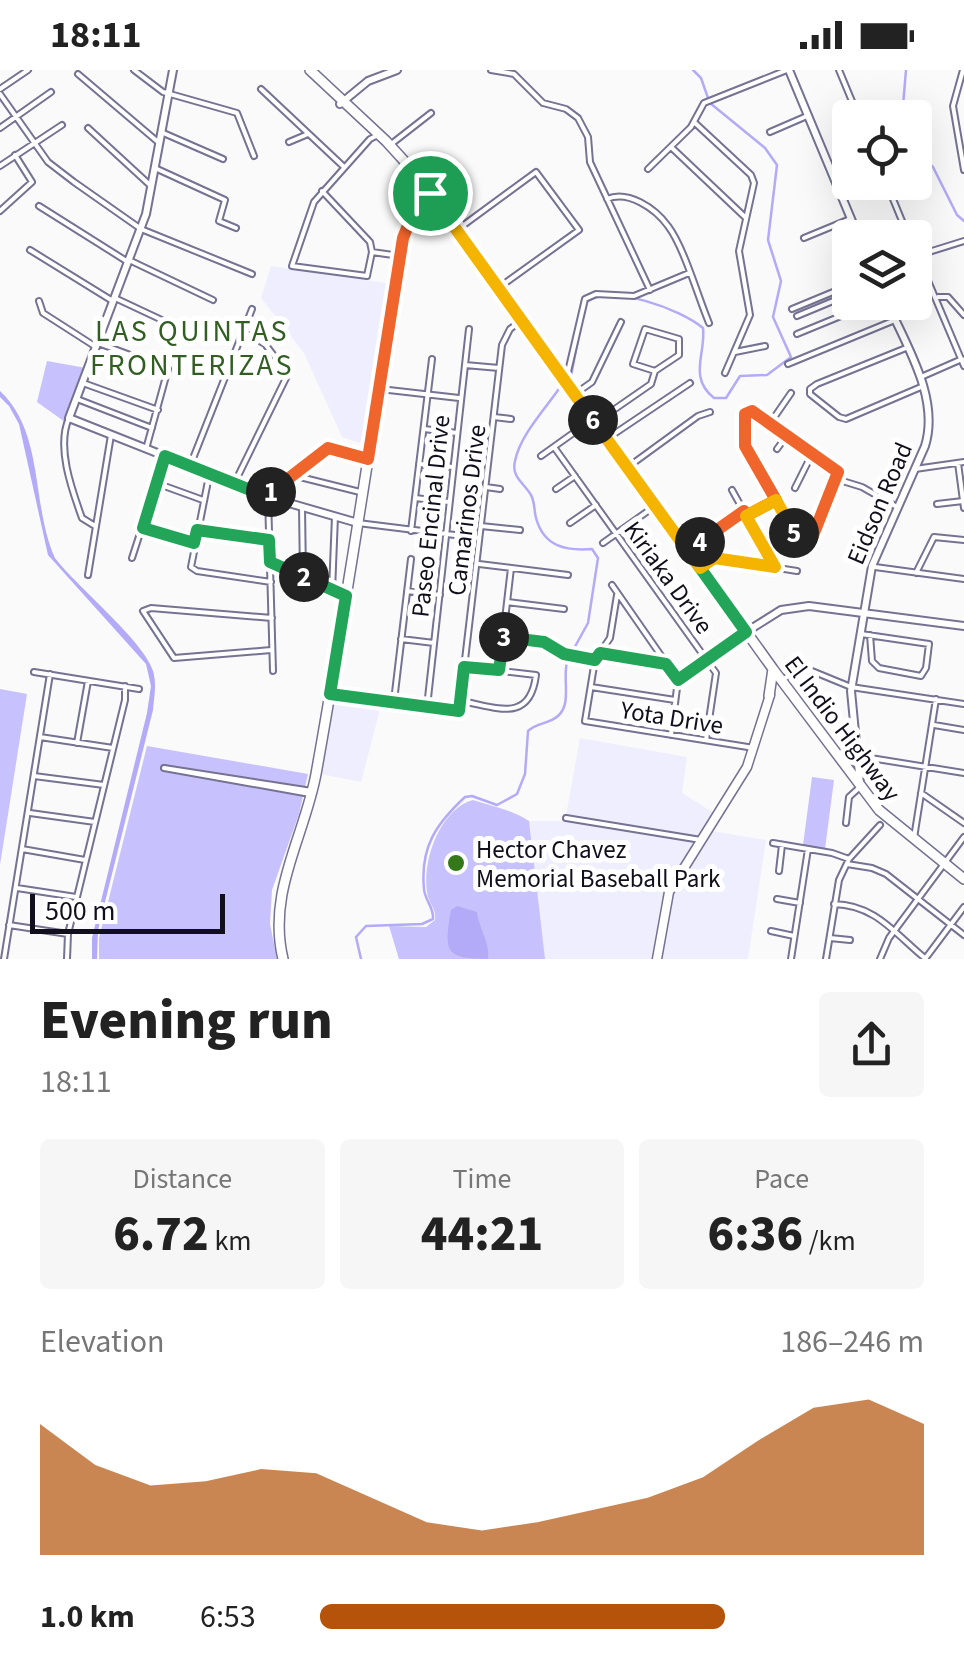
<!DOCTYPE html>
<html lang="en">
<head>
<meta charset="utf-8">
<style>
  :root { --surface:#fff; --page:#f6f6f6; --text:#222; --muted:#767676; --accent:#b45309 }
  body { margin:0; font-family:"Source Sans 3",sans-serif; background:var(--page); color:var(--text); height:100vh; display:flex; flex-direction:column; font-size:38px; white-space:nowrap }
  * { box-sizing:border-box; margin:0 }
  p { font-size:32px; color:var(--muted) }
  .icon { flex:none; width:55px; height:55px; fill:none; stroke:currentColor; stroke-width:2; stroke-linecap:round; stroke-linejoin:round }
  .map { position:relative; height:889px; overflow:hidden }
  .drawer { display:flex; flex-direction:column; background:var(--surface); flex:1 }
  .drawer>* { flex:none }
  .buttons { position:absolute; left:832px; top:30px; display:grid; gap:20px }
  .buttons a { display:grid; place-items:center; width:100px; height:100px; border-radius:10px; background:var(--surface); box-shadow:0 10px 40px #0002; font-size:50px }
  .scale { position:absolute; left:30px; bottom:25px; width:195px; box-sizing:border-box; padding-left:10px; border:5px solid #100f1b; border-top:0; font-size:28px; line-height:35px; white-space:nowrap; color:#100f1b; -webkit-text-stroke:8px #fff; paint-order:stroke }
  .pin { position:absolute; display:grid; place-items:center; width:85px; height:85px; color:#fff; margin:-42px; border:5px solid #fff; border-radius:50%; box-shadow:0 2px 10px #0007 }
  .km { position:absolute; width:50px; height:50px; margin:-25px; border-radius:50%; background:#222; color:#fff; font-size:28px; line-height:50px; text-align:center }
  .round { display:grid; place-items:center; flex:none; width:105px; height:105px; border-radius:10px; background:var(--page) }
  .overview { display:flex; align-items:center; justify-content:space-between; height:170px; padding:0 40px }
  h1 { font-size:55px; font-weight:800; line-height:75px }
  .figures { display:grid; grid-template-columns:repeat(3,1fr); gap:15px; height:170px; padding:10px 40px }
  .figures div { display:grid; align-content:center; border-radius:10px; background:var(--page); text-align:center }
  .figures b { font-size:50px; font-weight:800 }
  .figures small { font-size:28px; font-weight:400 }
  .figures p { font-size:28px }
  .chart { height:280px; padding:20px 40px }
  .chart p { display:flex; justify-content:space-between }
  .chart svg { width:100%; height:180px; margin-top:10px; fill:var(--accent); opacity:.7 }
  ul { padding:0 40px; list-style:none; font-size:32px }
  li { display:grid; grid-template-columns:160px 120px 1fr; align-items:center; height:75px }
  li i { height:25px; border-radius:12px; background:var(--accent) }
  .status { display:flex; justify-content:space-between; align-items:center; height:70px; padding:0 50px; background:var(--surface); direction:ltr }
  .status svg { height:28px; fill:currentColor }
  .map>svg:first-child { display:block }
  .built { fill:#efeeff }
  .green { fill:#c7c1fe }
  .water { fill:#b3aaf8 }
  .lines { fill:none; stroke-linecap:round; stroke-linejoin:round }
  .stream { stroke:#b3aaf8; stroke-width:2.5 }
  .minor-casing { stroke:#757292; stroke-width:8 }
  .tertiary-casing { stroke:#757292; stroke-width:10 }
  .secondary-casing { stroke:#757292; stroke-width:11 }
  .primary-casing { stroke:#757292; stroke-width:12 }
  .minor { stroke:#fff; stroke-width:4 }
  .tertiary { stroke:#fff; stroke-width:6 }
  .secondary { stroke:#fff; stroke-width:8 }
  .primary { stroke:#fff; stroke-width:9 }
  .split-1-casing { stroke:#fff; stroke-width:20 }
  .split-2-casing { stroke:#fff; stroke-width:20 }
  .split-3-casing { stroke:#fff; stroke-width:20 }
  .split-4-casing { stroke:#fff; stroke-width:20 }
  .split-5-casing { stroke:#fff; stroke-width:20 }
  .split-6-casing { stroke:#fff; stroke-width:20 }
  .split-7-casing { stroke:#fff; stroke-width:20 }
  .split-1 { stroke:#f0652b; stroke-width:12 }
  .split-2 { stroke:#22a559; stroke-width:12 }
  .split-3 { stroke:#22a559; stroke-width:12 }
  .split-4 { stroke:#22a559; stroke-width:12 }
  .split-5 { stroke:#f0652b; stroke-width:12 }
  .split-6 { stroke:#f5b400; stroke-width:12 }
  .split-7 { stroke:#f5b400; stroke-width:12 }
  .poi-dot { fill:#347819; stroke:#fff; stroke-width:4 }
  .labels { text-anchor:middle; stroke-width:10; stroke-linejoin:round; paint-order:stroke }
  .street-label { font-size:25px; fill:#100f1b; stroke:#fff }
  .poi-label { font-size:25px; fill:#100f1b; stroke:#fff; text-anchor:start }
  .quarter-label { font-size:30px; letter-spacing:2.5px; fill:#325e24; stroke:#fff }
</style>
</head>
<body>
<div class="status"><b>18:11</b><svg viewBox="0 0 49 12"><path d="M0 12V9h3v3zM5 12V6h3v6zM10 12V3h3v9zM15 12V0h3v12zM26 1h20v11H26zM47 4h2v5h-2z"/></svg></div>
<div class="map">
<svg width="964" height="889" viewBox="0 0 964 889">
  <rect width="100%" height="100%" fill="#fafafa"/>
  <path class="built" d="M271 196 386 213 363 374 342 367 304 283 261 228Z
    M335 627 382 632 361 712 321 704Z
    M580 668 687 687 682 723 714 743 668 814 660 838 652 889H544L529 751H565Z
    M712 761 766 770 748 889H660L672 825Z"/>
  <path class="green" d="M47 291 86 298 65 352 37 332Z
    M0 619 27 624 0 795Z
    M147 676 308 704 299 744 272 820 270 854 277 889H99V868Z
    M812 707 834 710 825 779 803 775Z
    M473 730C494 737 510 739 529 751L545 889H399L389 856 426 857 435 850C436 839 431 836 428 827 420 795 439 739 473 730Z"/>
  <path class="water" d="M0 321C45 363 31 436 55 488 77 517 144 571 153 601 157 614 154 627 153 640L98 860 97 889H92V868L147 643 151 616 146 594 48 485 19 354 9 336 0 327Z
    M457 836 477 842C479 859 490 872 488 889 444 889 444 881 451 840Z"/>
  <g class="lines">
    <path class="stream" d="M693 0 701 8 708 28
      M902 48 906 0
      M915 77 933 97 957 145 964 151
      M586 232C613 214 680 239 703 258 706 284 688 307 714 328H726L740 306 767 305 791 287 773 247 781 211 768 170 777 95 765 78 710 33
      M571 306 580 259
      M561 316C546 338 520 365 515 391 511 407 524 413 531 425 535 432 534 441 536 448 544 477 566 481 592 479L598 488 588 553 572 582
      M361 889 356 867 366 856 422 854 433 849C434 837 425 831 424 819 420 777 436 754 465 727L472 726 497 735 517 724 525 704 528 661C536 653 549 654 558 646 573 633 561 606 568 588"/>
    <defs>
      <path id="minor" d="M134 0 163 22 237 43 254 86
        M491 0 514 4 543 33 566 39 578 48 588 67 590 92 650 220
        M839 0 859 48
        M963 0 953 36 964 100
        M78 4 158 72
        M0 19 28 0
        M261 19 344 97
        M0 24 48 92 74 112 141 159 252 204
        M694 52 751 105 754 113 739 181 750 245 725 303
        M0 58 51 22
        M88 58 151 116
        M161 62 223 89
        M770 62 807 46
        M289 72 308 64
        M390 75 431 43
        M671 77 746 148
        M0 96 62 55
        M155 98 225 130 219 151 236 158
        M648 99 691 57 704 33 787 0
        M886 112 909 168
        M322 121 370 172 372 182 367 206 292 196 314 132 370 69 376 66
        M607 129C628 120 655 138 668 156 684 177 698 227 709 253
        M39 136 128 192
        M0 141 32 112 15 85
        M461 157 536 102 579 160 501 216
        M804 168 850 149
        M30 180 111 230
        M915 180 964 296
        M372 182 400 186
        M916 186 964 171
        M129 190 213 230
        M938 227H948L964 245
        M115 228 196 266
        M39 231 43 243 96 277
        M792 239 850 215
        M797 246 850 224
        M797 264 875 232
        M98 273 168 299 146 379
        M906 278 817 314 810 319V324L839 347 846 349 921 317
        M735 282 765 276
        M788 294 895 250
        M465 295 499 298
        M567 306 585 229 596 224 634 226 689 203
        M921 307 962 289
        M83 313 158 340
        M380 319 459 328
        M575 324 592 312 621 252
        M77 329 152 358
        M494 347 511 349
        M69 348C56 377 72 420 82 448L95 456
        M599 350 651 314 655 301 679 285V269L645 259 633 294 655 301
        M771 352 791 323
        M424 359 457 363
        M611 366 690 313
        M554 377 716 603 706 670
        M777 379 788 364
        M541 386 593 349
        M958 393 964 438
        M419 394 453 397
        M190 396 252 239
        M628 397 698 346 710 342
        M915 399 964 392
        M292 405 360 422
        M209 406 191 497 197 501 271 512
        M836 409 811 468 799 467 745 375V344L757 343 836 398V409L862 417 897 437
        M235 412 288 304 265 274 243 262
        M156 413 203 430
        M486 417 500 419
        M795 418 813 382
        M556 419 575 406
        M732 420 775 497
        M415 428 449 432
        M937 434 963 431
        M302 437 303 507
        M746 445 776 431
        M358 453 479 468
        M570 453 596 435
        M481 456 520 460
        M143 458 194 473
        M197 461 267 470
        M411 461 432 289
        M603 473 655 436
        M688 481 743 441
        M132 488 165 386
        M270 492 343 525
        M479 494 568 505
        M875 497 964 509
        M700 498 715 488 797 501
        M916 503 934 467 964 470
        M88 505 111 365
        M612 515 678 610
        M332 521 335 446
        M407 521 440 525
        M617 525 610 568 595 590 585 651 754 678
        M507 532 564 539
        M861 564 929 574 926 598 921 606 879 598 872 591 870 565
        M503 566 543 571 564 584 593 590
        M401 569 434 573
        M271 580 174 588 143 541 151 538 272 548
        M600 583 664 594
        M273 601 268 427 328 379 365 388
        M499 601 511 498
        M34 602 139 619
        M782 610 795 602 812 601 851 617 964 634
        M591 617 675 630
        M333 624 459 641 502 275 510 259 522 250
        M394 631 411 489
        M461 631C496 637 530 654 536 605L465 597
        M427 637 469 259
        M934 655 964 660
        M671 665 678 610 744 564
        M40 667 113 678
        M77 673 88 611
        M858 686 964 703
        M34 706 104 715
        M921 723 964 753
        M310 724 164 698 312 721
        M30 743 95 752
        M566 748 701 770
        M846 753 849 727 860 717
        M914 768 936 629
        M773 773 832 783 849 789
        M22 779 85 790
        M847 794 872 798 886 804 964 865
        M779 801 782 775
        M17 818 76 827
        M777 829 800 833
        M834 834C876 835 895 864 926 889
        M9 855 68 864
        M771 861 794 866
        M830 868 850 870
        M4 889 50 604
        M67 889 68 864 125 630V616
        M791 889 808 779
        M826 889 839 810 849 789 880 755
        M880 889 889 868 964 767
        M925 889 964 837"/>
      <path id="tertiary" d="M173 0 146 144 69 348 268 427 358 453
        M789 0 859 168
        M340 34 368 11 397 0
        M746 562 781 540 809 536 964 556
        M860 714 851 621 872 496 925 376C940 328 906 275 887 232"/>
      <path id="secondary" d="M657 889 669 822 747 697 770 625"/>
      <path id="primary" d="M310 0 386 71 427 116 773 599 879 740 964 809
        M769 626 773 599
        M283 889C267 822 304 768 316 704 348 526 374 347 403 168L413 143 430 123"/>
    </defs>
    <use href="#minor" class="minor-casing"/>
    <use href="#tertiary" class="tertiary-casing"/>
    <use href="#secondary" class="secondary-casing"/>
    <use href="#primary" class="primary-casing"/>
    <use href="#minor" class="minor"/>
    <use href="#tertiary" class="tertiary"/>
    <use href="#secondary" class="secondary"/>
    <use href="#primary" class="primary"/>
  </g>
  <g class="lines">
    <defs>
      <path id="split-1" d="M271 422 328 378 368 389 403 168 413 143 430 123"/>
      <path id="split-2" d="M271 422 268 427 165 386 143 458 194 473 197 460 269 470 270 492 304 507"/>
      <path id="split-3" d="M304 507 346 526 330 624 459 641 464 597 499 600 504 567"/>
      <path id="split-4" d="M504 567 544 572 564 584 595 590 600 583 666 594 678 610 746 562 688 481 700 472"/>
      <path id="split-5" d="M700 472 744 441 746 446 776 430 745 376V344L752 341 838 402 812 468 794 463"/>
      <path id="split-6" d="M593 350 700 498 714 488 775 497 746 446 776 430 794 463"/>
      <path id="split-7" d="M430 123 593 350"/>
    </defs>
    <use href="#split-1" class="split-1-casing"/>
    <use href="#split-2" class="split-2-casing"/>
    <use href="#split-3" class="split-3-casing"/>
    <use href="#split-4" class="split-4-casing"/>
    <use href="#split-5" class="split-5-casing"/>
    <use href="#split-6" class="split-6-casing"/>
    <use href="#split-7" class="split-7-casing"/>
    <use href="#split-1" class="split-1"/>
    <use href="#split-2" class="split-2"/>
    <use href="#split-3" class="split-3"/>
    <use href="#split-4" class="split-4"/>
    <use href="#split-5" class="split-5"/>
    <use href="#split-6" class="split-6"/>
    <use href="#split-7" class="split-7"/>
  </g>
  <circle class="poi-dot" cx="456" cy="793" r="10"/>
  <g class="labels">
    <g class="street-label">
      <text transform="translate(879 433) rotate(-67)" y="9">Eidson Road</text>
      <text transform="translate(466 440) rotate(-83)" y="9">Camarinos Drive</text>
      <text transform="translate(430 446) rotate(-84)" y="9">Paseo Encinal Drive</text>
      <text transform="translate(669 507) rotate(54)" y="9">Kiriaka Drive</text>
      <text transform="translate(672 647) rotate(9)" y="9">Yota Drive</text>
      <text transform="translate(843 658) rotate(53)" y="9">El Indio Highway</text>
    </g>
    <g class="poi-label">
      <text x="476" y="788">Hector Chavez<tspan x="476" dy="29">Memorial Baseball Park</tspan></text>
    </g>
    <g class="quarter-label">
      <text x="192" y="271">LAS QUINTAS<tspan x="192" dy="34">FRONTERIZAS</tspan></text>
    </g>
  </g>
</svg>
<div class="buttons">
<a><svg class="icon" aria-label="locate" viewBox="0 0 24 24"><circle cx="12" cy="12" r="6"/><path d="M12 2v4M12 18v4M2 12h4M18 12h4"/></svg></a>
<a><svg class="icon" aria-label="layers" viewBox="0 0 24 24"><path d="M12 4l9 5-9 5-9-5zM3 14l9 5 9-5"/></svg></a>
</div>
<div class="scale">500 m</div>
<div class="pin" style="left:430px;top:123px;background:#1e9e55"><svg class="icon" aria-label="arrive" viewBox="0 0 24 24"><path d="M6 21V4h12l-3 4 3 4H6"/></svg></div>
<b class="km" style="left:271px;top:422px">1</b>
<b class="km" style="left:304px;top:507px">2</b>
<b class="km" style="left:504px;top:567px">3</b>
<b class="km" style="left:700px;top:472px">4</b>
<b class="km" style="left:794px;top:463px">5</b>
<b class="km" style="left:593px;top:350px">6</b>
</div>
<section class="drawer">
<div class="overview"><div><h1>Evening run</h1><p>18:11</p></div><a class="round"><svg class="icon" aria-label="share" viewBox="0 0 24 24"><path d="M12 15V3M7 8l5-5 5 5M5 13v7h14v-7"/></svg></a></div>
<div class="figures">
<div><p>Distance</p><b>6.72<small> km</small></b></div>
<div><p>Time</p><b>44:21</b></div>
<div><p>Pace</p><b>6:36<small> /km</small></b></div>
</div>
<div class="chart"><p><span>Elevation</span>186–246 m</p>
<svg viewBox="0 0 160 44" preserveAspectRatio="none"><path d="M0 44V12L10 22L20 27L30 26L40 23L50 24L60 30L70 36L80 38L90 36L100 33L110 30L120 25L130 16L140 8L150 6L160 12V44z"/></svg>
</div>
<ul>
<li><b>1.0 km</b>6:53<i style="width:67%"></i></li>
</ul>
</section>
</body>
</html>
